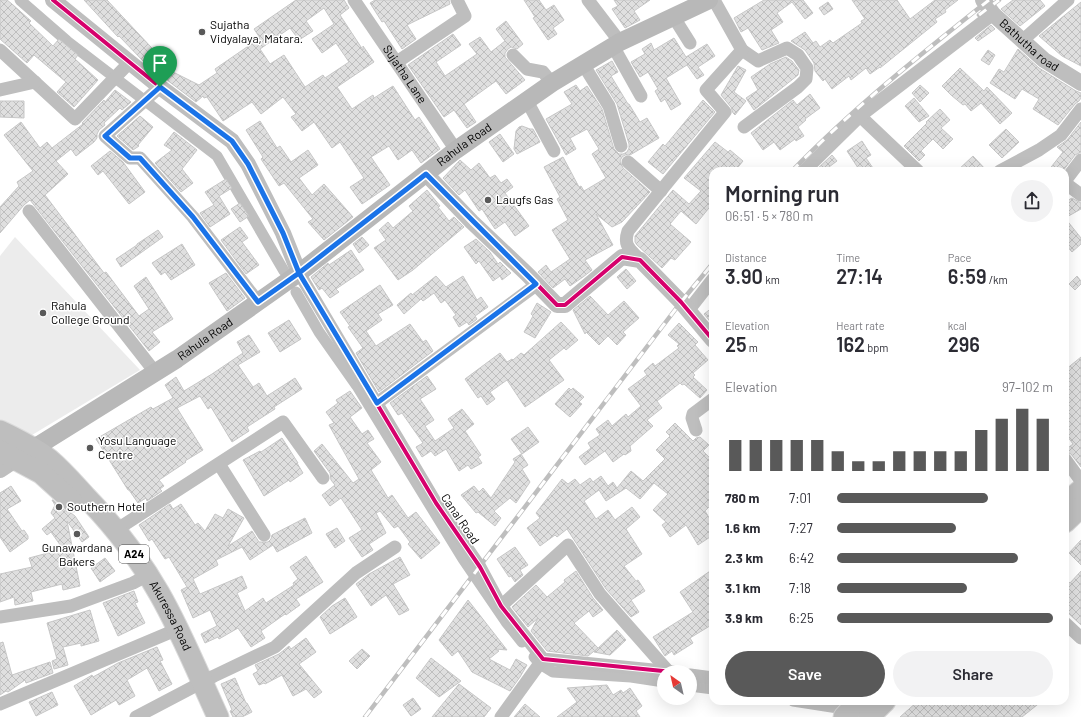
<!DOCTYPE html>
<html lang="en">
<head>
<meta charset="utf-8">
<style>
  :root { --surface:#fff; --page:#f2f2f3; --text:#2b2b33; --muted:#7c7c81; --accent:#595959 }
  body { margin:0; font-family:Barlow,sans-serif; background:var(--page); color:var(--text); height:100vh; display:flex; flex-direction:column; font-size:15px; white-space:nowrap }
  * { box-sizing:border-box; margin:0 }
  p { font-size:13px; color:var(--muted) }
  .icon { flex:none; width:22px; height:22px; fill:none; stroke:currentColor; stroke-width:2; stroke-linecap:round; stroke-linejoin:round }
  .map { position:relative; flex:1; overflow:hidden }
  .sheet { position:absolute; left:709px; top:167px; width:360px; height:538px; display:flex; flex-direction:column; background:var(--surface); border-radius:12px; box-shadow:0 4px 16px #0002 }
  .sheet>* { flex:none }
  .needle { width:26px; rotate:326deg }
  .controls { position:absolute; left:657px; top:665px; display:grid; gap:8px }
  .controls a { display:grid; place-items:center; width:40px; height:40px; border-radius:50%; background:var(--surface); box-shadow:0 4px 16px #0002; font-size:20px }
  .pin { position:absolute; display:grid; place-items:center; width:34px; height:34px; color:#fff; margin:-41px -17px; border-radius:50% 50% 50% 0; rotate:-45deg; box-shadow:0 0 4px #0007 }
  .pin .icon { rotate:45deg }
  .round { display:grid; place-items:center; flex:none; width:42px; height:42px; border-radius:21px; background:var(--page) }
  .summary { display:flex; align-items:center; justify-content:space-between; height:68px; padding:0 16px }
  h1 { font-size:22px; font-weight:600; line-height:30px }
  .stats { display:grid; grid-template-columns:repeat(3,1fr); gap:6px; height:68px; padding:4px 16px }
  .stats div { display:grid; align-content:center }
  .stats b { font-size:20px; font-weight:600 }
  .stats small { font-size:11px; font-weight:400 }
  .stats p { font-size:11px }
  .chart { height:112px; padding:8px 16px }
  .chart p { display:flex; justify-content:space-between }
  .chart svg { width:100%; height:72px; margin-top:4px; stroke:var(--accent); stroke-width:6 }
  .action { display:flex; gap:8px; margin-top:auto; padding:8px 16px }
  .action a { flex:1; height:46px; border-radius:24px; background:var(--accent); color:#fff; font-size:16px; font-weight:600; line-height:46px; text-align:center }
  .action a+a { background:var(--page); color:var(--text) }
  ul { padding:0 16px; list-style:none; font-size:13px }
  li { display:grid; grid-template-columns:64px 48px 1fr; align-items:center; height:30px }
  li i { height:10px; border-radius:5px; background:var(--accent) }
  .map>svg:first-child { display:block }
  .grass { fill:#ececec }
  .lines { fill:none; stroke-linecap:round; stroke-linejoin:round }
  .canal { stroke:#bfbfbf; stroke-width:11 }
  .building { fill:url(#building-cross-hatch); stroke:#c7c7c7; fill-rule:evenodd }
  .trunk-casing { stroke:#dbdbdb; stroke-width:23 }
  .minor { stroke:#bebebe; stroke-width:13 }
  .tertiary { stroke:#bebebe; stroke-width:16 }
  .secondary { stroke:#b8b8b8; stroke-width:18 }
  .trunk { stroke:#bebebe; stroke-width:21 }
  .rail-casing { stroke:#bebebe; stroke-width:4.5 }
  .rail { stroke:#fff; stroke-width:3; stroke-dasharray:9; stroke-linecap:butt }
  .cycleway-casing { stroke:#fff; stroke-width:6 }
  .cycleway { stroke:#d6006c; stroke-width:4 }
  .route-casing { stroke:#fff; stroke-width:8 }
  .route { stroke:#1a73e8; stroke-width:5 }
  .poi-dot { fill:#595959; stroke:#fff; stroke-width:1.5 }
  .labels { text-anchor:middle; stroke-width:3; stroke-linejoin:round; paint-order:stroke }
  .shield { fill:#fff; stroke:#4c4c4c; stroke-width:1 }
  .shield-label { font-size:11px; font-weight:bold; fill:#000 }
  .poi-label { font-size:12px; fill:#000; stroke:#fff; text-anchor:start }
  .street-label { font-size:12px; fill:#000; stroke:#fff }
</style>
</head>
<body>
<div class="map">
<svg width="1081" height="717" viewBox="0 0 1081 717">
  <defs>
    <pattern id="building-cross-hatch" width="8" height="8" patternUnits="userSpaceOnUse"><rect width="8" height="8" fill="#dfdfdf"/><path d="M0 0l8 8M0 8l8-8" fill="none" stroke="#bebebe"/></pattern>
  </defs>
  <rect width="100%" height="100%" fill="#fff"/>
  <path class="grass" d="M15 237 140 370 27 438 0 423V256Z"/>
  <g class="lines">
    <path class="canal" d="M20 0 67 41 217 156 284 271
      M296 292 319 332 357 386 463 559 506 622 522 642
      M534 657 540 664 553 672 631 677 664 682
      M690 686 713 689
      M793 701 838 708 851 713"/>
  </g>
  <path class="building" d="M0 0H7L12 4 31 21 29 23 53 46 59 39 78 55 75 59 98 80 74 107 57 92 66 82 34 55 27 63 0 39Z
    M84 0H107L165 62 155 70 144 62 119 36 118 37Z
    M296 0H344L349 8 340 15 363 50V46L374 62 337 87 352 109 373 95 374 98 393 86 415 120 419 117 440 149 421 163 412 150 398 160 389 146 371 157 390 185 362 204 350 187 364 178 340 142 332 148 314 122 302 131 291 117 296 114 283 97 261 114 252 102 223 121 207 97 204 98 203 96 196 102 167 80 171 71 199 85 217 73 215 69 260 38 254 29ZM324 8 334 24 312 39 322 53 336 43 349 62 325 78 323 75 305 87 284 55 270 64 260 49 290 28 299 40 313 31 306 21Z
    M375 0H449L450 4 407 25 416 39 402 49 384 21 382 22 370 3Z
    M524 0H539L546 10 554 5 564 20 553 28 557 34 548 40 533 18 535 17Z
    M614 0H650L634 11 640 20 625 28 612 9 618 6Z
    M764 0H803L813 13 805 19 792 2 777 13 783 22 771 30 779 43 762 50 748 28 741 32 734 18Z
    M852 0H897L910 19 935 0H958L945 10 946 12 935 19 937 22 880 68V67L870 74 866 68 851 80 849 76 832 89 825 79 823 81 815 71 814 63 805 50 791 41 805 32 813 43 816 41 820 47 830 40 833 43 862 23 861 21 865 19Z
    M1013 0H1040L1045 6 1020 26 1001 9Z
    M828 2 833 9 824 15 819 8Z
    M1081 2V66L1062 56 1039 36Z
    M506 21 523 44 517 49 511 47 508 49 505 53V57L525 80 506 94 496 81 464 104 476 122 467 128 454 110 444 117 408 65 453 34 461 45 436 62 445 76 477 54 469 44 480 37 491 52 505 41 496 29Z
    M991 25 995 29 978 41 975 38Z
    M674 38 686 57 707 44 715 56 698 67 704 75 697 79 687 65 666 78 681 104 671 110 665 99 661 102 655 91 658 89 648 72 640 77 631 62 645 54 642 49 651 43 654 50Z
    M1018 49 1039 68 1076 91 1081 93V98L1079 101 1075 104 1058 125 1033 109 1039 99 1022 89 1015 99 990 83 999 69 1004 72Z
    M988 50 995 55 989 65 981 60Z
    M786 57 792 61 799 70 798 75 754 110 746 98 758 90 751 77 770 64Z
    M612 61 618 72 611 76 628 104H629L640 122 647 118 659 138 630 155H625L622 157 620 161 623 168 650 192 622 222 612 227 596 214 613 245 585 260 592 270 583 277 570 286 565 279 553 288 538 272 546 265 551 272 570 259 552 230 568 220 557 199 560 197 544 167 563 157 579 187 581 186 584 191 606 178 592 154 599 149 587 129 570 138 576 149 566 155 546 119 572 104 564 92 576 85 580 91 587 86 602 109 614 149 619 154H623L627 152 629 148V144L617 104 596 70Z
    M738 66 746 70 734 92 746 101 735 115 733 113 731 107 721 95Z
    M960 68 984 91 987 87 1012 113 1000 124 981 103 971 111 965 104 963 105 951 95 942 86Z
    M920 85 929 93 920 102 912 93Z
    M115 90 131 102 122 110 120 108 104 123 105 125 99 130 97 134V138L94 142 76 156 71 149 56 161 68 174 45 195 104 273 106 272 139 316 149 309 134 286 146 277 173 319 152 332 160 342 149 351 30 200 24 205 0 233V207L19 186 17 182 33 171 4 135 21 122 40 148 47 142 52 148 83 124 82 123 104 100 105 102Z
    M810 94 820 108 805 119 806 120 798 127 804 136 796 141 795 139 780 150 774 142 763 150 751 133 793 100 797 105Z
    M914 98 929 116 919 122 905 106Z
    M703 100 715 112 663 174 648 162 663 144 665 146Z
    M0 101H24V118L0 117Z
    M940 109 950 120 941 128 953 139 943 149 933 139 921 151 925 155 919 161 904 146 927 123 926 122Z
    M140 116 153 127 138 145 139 146 133 150 117 136Z
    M260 121 277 148 280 146 291 162 308 150 318 165 299 178 312 195 324 184 353 217 324 240 308 222 313 219 284 183 279 186 261 159 263 157 246 130Z
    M1081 122V152L1075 155 1063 171H1048L1063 152 1057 147 1067 140Z
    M522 126 530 129H533L540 142 517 154 514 149 516 131 519 127Z
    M1006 129 1019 142 1002 158 989 145Z
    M174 132 197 150 182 169 193 183 181 192 155 163 172 150 164 145Z
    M500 134 514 154 503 162 489 142Z
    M862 141 871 155 866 158 875 171H860L847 151Z
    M715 142 728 152 730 150 743 161 735 171H713V203L696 224 681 211 670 224 691 242 675 260 671 258 662 268 637 245 635 242V236L673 190 689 204 701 191 684 178Z
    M110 151 123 162 145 192 129 204 103 171 98 175 91 166Z
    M832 155 837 161 829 167 832 171H815Z
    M973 156 987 171H957Z
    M460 160 471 170 479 163 490 178 495 175 501 183 507 179 513 187 505 193 529 226 515 236 505 222 495 229 482 209 479 211 465 190 459 195 443 178Z
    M226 179 232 188 219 196 230 214 210 227 200 213 214 205 205 192Z
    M427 190 440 206 438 207 449 221 454 217 464 227 413 270 398 280 374 248 386 240 379 230 388 222 393 228 413 211 409 206Z
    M1072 198 1081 203V209L1065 218 1081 238V244L1072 252 1065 244V202Z
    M240 203 249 216 240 222 231 209Z
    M240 227 248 238 242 242 259 265 246 274 221 240Z
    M158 230 163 237 121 267 116 259 137 245V244Z
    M362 237 369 245 359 253 353 244Z
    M476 239 490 252 498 264 500 262 511 273 502 280 500 276 493 281 479 261 476 264 464 247Z
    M182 244 195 265 171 280 165 272 161 275 152 263Z
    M351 250 364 270 336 289 339 292 330 298 322 288 319 290 311 277 328 263 329 265Z
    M626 269 636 281 627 289 617 277Z
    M226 273 245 298 227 311 209 283Z
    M436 276 446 287 463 276 477 300 481 297 488 307 475 316 477 319 476 320 469 325 467 322 459 327 453 317 456 315 445 300 441 303 434 293 423 301 421 299 404 314 397 305 411 293 412 295Z
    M1077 276 1081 281V284L1075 290 1069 284Z
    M380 285 393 305 378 314 382 320 366 331 376 346 410 324 423 342 426 340 433 351 379 392 356 353 363 348 348 327 350 326 340 312Z
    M590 296 608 315 624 301 639 318 623 332 626 335 617 345 608 336 599 345 586 332 585 334 573 310Z
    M537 303 551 312 535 338 524 332 533 316 531 314Z
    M713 307V325L704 314Z
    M289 320 301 339 280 352 268 333Z
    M561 322 578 340 566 350 564 348 549 360 564 380 525 407 507 380 490 392 495 399 487 405 481 396 478 398 465 379 500 353 507 362 512 359 513 360 521 353 524 355Z
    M679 323 698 342 695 345 708 360 693 373 695 375 693 377 707 390 700 398 684 384 682 385 680 383 657 401 662 408 647 420 653 426 630 446 631 451 625 455 624 454 613 462 605 451 585 465 579 457 591 448 588 443 600 435 596 429 608 420 612 426 626 414 628 417 641 406 628 389 647 375 644 371 653 363 655 366 679 348 677 346 679 344 668 335Z
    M249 335 260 352 238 365 253 387 259 383 267 396 295 378 302 389 274 407 275 409 247 427 249 431 232 442 211 407 208 409 200 396 177 408 203 450 185 461 186 462 159 480 164 486 160 489 162 491 147 501 146 498 138 503 129 490H128L96 439 151 407 153 409 173 398 165 385 176 377 184 391 212 374 243 353 237 342Z
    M1081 357V467L1071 454 1065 451V450L1073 444 1065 433V370Z
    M427 376 436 389 420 399 434 420 425 426 435 441 454 428 448 419 462 409 474 424 465 431 481 455 478 457 482 463 471 469 468 465 459 471 446 449 435 456 431 451 422 457 416 447 423 443 402 413 398 415 390 403Z
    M569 388 571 390 573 388 584 397 579 402 582 404 570 417 555 404Z
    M350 391 362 408 350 417 362 434 368 430 374 439 367 443 381 462 371 470 388 498 392 495 408 518 416 512 440 543 421 559 408 544 410 542 398 526 394 528 380 511 376 513 386 533 369 544 373 550 362 557 349 538 362 530 341 498 330 506 322 495 335 485 331 480 330 473 314 451 322 444 353 483 359 479 329 425 334 423 326 412 338 403 336 400Z
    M675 423 693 441 696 438 700 437 709 445 703 451 713 461V503L705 511 713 524V535L698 545 686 525 670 537 662 525 666 522 653 510 668 494 654 483 640 499 626 488 606 501 599 490 584 501 596 519 608 510 615 520 632 507 640 517 626 529 642 554 624 566 636 581 638 580 645 591 631 600 639 612 631 617 606 589 567 529 557 537 555 535 540 546 527 528 540 518 536 513 562 479 568 484 575 479 580 485 590 478 593 482 601 476 608 486 613 482 617 488 631 471 643 481 665 459 656 450 670 436 666 432Z
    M528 427 539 442 522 454 511 439Z
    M282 438 298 463H297L303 473 290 482 289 480 264 496 243 460 260 451 261 452Z
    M521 454 528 465 522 469 530 482 516 503 510 498 494 511 501 518 495 526 478 512 476 513 461 495 474 486 479 492 483 488 491 498 515 462 513 459Z
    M11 486 21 501 7 509 22 531 24 530 28 536V539L10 552 0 537V493Z
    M52 500H53L64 510 71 513 75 516 89 537 82 542 67 521 80 586 63 590 62 584 31 592 33 601 15 605 14 597 0 602V574L32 567 29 558 63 549 51 532 47 535 42 529 55 518 51 513 55 505Z
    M170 504 173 509 181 504 195 525 198 523 205 531 215 514 223 518 228 509 244 518 228 546 252 531 259 542H268L271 539 272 535 305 518 312 533 277 552 273 545 250 560 242 547 216 560 218 565 193 579 200 594 242 576 247 588 237 593 245 611 263 598 266 603 294 585 293 583 298 579 290 567 306 556 323 582 296 599 300 605 286 615 285 614 261 631 265 638 251 647 238 628 219 639 218 637 205 643 201 634 217 626 210 610 193 618 181 590 187 587 169 557 165 559 152 539 149 541 139 525Z
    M337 528 345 541 335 548 326 534Z
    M1081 540V565L1069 553Z
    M515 547 528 565 520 570 523 575 515 582 511 576 509 577 497 559Z
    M400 557 410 575 393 584 409 610 399 615 386 595 371 606 356 584 369 574Z
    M105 558 115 571 100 582 91 568Z
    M713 569V624L690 638 693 643 674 655 672 651 665 656 653 637 693 612 680 592Z
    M576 571 593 598 603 610 593 617 589 611 574 623 598 648 588 656 547 651 531 631 538 618 528 627 512 607 536 585 547 597 565 582 564 580Z
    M1081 571V625L1065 610V578L1070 583Z
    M134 591 138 602 135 603 145 623 118 636 103 603Z
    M345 598 357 617 330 634 320 617 332 606Z
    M468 600 507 650 495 649 499 651 489 659 510 670 516 659 527 665 520 677 510 691 472 672 458 651 452 656 439 640Z
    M90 610 99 641 81 646V643L63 647 68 665 54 669 52 661 57 659 47 623Z
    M617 630 626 640 610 655 594 652Z
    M306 638 316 652 299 664 322 692 314 698 306 689 293 696 282 675 265 684 264 683 259 685 253 674 258 671 255 665 279 654 289 646 291 649Z
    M3 642 12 675 50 662 53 673 26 683 25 680 8 692 6 691 0 695V643Z
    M157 647 163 660 160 661 172 684 159 691 147 668 127 680 135 696 119 705 116 700 91 715 74 686 92 675 93 677 118 663Z
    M362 649 370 656 357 669 349 661Z
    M431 658 461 681 439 697 416 678Z
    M235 678 246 703H247L252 712 242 717H233L230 711 232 710 221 684Z
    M459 684 491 708 484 717H432Z
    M607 685 613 695 621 690 623 693 630 688 642 706 636 711 640 717H557L577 702 567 688Z
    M52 692 58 705 36 716 29 702Z
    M413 698 421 709 411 716 403 705Z
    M918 701H1042L1022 717H900Z
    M525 704 540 717H514Z"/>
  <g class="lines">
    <defs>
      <g id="trunk">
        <path id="s4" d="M0 431C17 439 35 448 50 460 63 471 74 484 86 497 114 526 139 558 159 593 182 633 199 676 218 717"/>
        <path d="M0 451 41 473 72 501"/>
        <path d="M1065 504 1081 490"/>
        <path d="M1065 522 1081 507"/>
        <path d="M844 717 859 701"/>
        <path d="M869 717 885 701"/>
      </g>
    </defs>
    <use href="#trunk" class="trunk-casing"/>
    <g class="minor">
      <path id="s1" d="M354 0 456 150"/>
      <path d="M588 0 620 42"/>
      <path d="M673 16 690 43"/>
      <path d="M1023 40 1068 0"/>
      <path d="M613 46 641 96"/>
      <path d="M0 50 75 119 130 62"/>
      <path d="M742 50 758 61 787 48 798 55 807 68 806 79 798 87 744 127"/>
      <path d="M513 55 527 69 543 72 552 83"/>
      <path d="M397 62 465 16 457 0"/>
      <path d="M583 64 609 106 621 146"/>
      <path d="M160 87 105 136 130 158H140L193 217 258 302"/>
      <path d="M0 90 35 82"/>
      <path d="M527 101 554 151"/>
      <path d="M860 116 918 171"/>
      <path d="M628 162 661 191"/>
      <path d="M804 171 860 116 993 14"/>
      <path d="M1000 171 1039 150 1061 135 1081 109"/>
      <path d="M1065 181 1081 160"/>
      <path d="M1065 183 1081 195"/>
      <path d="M29 211 155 372"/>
      <path d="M640 260C630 249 623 246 628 231L725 112 706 90 742 50 714 0"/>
      <path d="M299 273 436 503 480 567 501 606 543 659 673 672"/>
      <path d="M688 311 713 279"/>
      <path d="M377 403 536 285"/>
      <path d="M696 430 692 418 693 414 713 399"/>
      <path d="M1065 459 1081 481"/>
      <path d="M219 464 264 535"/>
      <path d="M116 530 283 422 323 478"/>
      <path d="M501 606 568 545 600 594 668 671"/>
      <path d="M0 617 71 606 133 583 148 575"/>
      <path d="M1065 623 1081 638"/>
      <path d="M690 675 713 678"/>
      <path d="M0 704 178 629"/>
      <path d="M136 717 214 676 275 647 356 573 395 547"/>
      <path d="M501 717 543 659"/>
    </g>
    <g class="tertiary">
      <path d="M53 0 160 87 232 141 248 164 283 233 299 273"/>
      <path id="s2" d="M983 0 993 14 1044 60 1081 83"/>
      <path d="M426 174 472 222 527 274 557 305H565L622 257 640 260 681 302 713 340"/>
      <path d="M0 470 15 460"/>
    </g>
    <path class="secondary" id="s3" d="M23 455 177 359 258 302 299 273 456 150 552 83 620 42 709 0"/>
    <use href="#trunk" class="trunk"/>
    <defs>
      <path id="rail" d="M979 15 999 0
        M792 171C852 109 921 54 989 0
        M365 717 681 302 713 263"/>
    </defs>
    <use href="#rail" class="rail-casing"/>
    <use href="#rail" class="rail"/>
    <defs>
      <path id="cycleway" d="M53 0 160 87 232 141 248 164 283 233 299 273 436 503 480 567 501 606 543 659 673 672
        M426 174 472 222 527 274 557 305H565L622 257 640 260 681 302 713 340"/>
    </defs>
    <use href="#cycleway" class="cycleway-casing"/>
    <use href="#cycleway" class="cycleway"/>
  </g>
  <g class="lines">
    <defs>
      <path id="route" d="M160 87 232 141 248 164 283 233 299 273 377 403 536 284 426 174 299 273 258 302 193 217 140 158H130L105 136 160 87"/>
    </defs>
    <use href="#route" class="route-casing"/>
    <use href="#route" class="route"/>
  </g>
  <g class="poi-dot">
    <circle cx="202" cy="32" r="4"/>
    <circle cx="488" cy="200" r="4"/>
    <circle cx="43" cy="313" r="4"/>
    <circle cx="90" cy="448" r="4"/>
    <circle cx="59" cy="507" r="4"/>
    <circle cx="77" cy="534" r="4"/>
  </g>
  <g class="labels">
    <rect class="shield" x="119" y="545" width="30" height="18" rx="3"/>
    <g class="shield-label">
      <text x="134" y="558">A24</text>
    </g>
    <g class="poi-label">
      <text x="210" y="29">Sujatha<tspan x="210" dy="14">Vidyalaya, Matara.</tspan></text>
      <text x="496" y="204">Laugfs Gas</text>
      <text x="51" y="310">Rahula<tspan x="51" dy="14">College Ground</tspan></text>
      <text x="98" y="445">Yosu Language<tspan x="98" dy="14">Centre</tspan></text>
      <text x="67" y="511">Southern Hotel</text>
      <text x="77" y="552" text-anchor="middle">Gunawardana<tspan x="77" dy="14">Bakers</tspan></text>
    </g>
    <g class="street-label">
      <text dy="4" stroke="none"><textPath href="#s2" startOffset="65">Bathutha road</textPath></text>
      <text dy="4" stroke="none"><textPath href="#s1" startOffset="90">Sujatha Lane</textPath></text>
      <text dy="4" stroke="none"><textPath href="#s3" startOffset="540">Rahula Road</textPath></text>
      <text dy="4" stroke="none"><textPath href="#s3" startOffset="216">Rahula Road</textPath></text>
      <text transform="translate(460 519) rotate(56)" y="4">Canal Road</text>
      <text dy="4" stroke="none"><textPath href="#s4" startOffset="256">Akuressa Road</textPath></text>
    </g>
  </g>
</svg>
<div class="controls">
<a><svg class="needle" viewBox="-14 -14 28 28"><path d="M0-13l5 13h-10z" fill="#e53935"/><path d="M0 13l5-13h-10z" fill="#7c7c81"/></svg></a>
</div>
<div class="pin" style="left:160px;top:87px;background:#1e9e55"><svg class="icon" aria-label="arrive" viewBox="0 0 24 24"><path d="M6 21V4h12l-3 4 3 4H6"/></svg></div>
<section class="sheet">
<div class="summary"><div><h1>Morning run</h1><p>06:51 · 5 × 780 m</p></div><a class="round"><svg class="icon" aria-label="share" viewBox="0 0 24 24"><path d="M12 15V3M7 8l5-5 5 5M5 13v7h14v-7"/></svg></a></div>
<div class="stats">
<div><p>Distance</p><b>3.90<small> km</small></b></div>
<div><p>Time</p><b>27:14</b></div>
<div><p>Pace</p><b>6:59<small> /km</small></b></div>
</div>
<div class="stats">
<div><p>Elevation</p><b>25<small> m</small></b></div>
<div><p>Heart rate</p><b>162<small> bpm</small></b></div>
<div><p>kcal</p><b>296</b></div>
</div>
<div class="chart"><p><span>Elevation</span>97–102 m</p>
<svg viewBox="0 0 160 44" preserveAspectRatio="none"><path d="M5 44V25M15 44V25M25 44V25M35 44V25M45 44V25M55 44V32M65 44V38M75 44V38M85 44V32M95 44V32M105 44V32M115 44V32M125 44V19M135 44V12M145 44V6M155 44V12"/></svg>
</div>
<ul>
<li><b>780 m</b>7:01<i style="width:70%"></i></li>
<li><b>1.6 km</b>7:27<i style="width:55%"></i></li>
<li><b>2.3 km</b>6:42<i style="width:84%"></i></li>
<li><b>3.1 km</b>7:18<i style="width:60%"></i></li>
<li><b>3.9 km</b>6:25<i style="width:100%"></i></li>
</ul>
<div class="action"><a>Save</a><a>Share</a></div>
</section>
</div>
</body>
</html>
